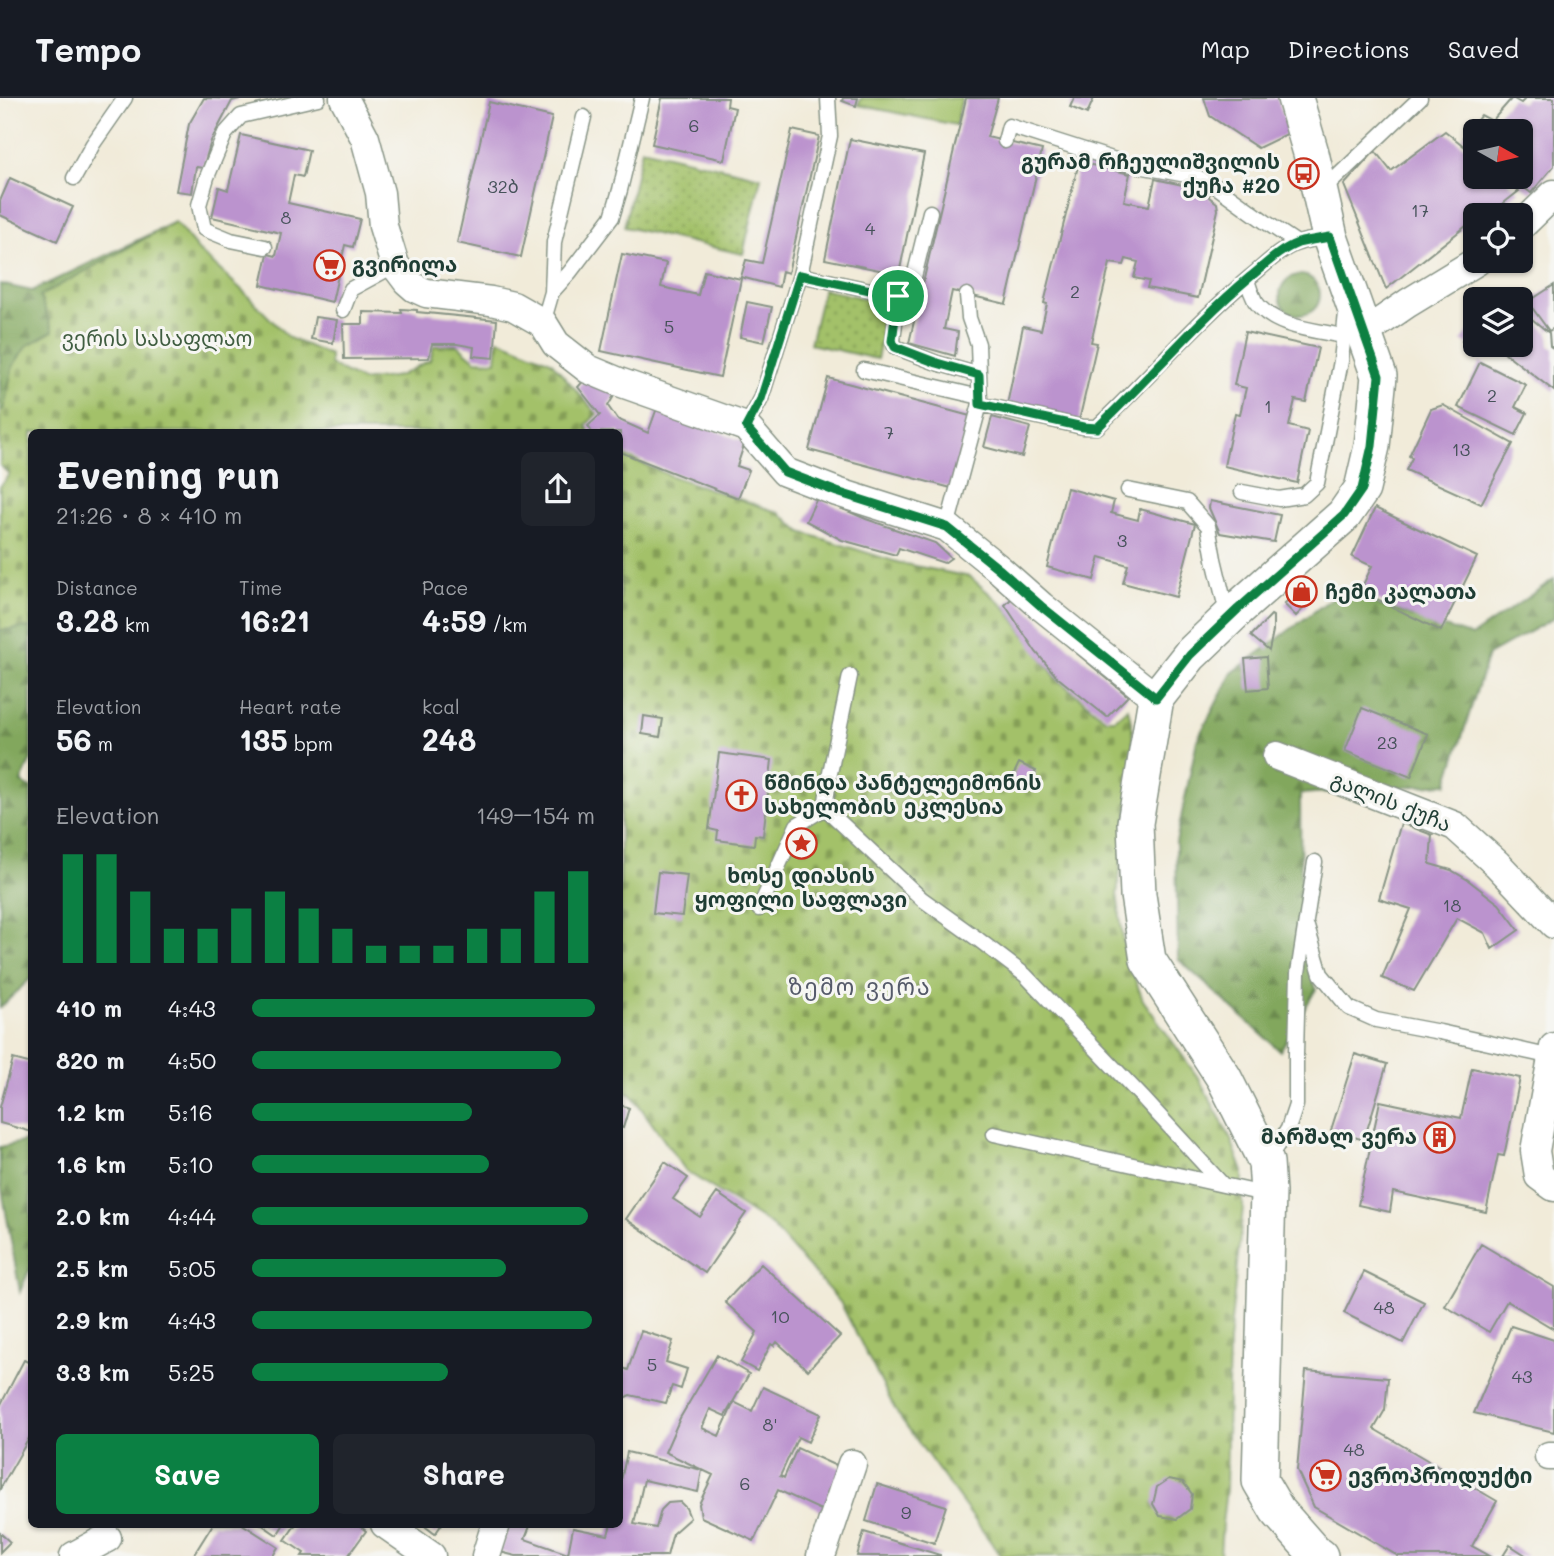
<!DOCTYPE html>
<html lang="en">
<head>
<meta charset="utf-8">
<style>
  :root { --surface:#171b24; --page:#20242c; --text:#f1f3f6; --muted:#9ea1a6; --line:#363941; --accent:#0b8043 }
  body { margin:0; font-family:Mali,"Noto Sans Georgian",sans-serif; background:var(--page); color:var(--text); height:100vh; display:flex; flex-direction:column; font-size:26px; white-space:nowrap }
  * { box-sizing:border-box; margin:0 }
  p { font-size:23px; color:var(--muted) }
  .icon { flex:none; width:38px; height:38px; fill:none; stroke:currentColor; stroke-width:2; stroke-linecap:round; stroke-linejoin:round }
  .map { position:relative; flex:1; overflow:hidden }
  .side { position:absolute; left:28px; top:331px; width:595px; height:1099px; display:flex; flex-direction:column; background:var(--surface); border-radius:10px; box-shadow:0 2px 5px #0004 }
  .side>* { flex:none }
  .needle { width:46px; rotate:98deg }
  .tools { position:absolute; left:1463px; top:21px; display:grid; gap:14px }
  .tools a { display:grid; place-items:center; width:70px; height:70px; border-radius:10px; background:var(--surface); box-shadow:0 2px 5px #0004; font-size:35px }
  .pin { position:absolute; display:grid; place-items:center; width:60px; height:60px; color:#fff; margin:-30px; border:4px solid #fff; border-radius:50%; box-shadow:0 2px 7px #0007 }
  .round { display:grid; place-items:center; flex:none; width:74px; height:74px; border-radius:10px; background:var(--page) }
  .overview { display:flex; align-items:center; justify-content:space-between; height:119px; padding:0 28px }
  h1 { font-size:38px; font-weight:800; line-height:52px }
  .metrics { display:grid; grid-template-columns:repeat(3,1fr); gap:10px; height:119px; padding:7px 28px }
  .metrics div { display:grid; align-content:center }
  .metrics b { font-size:30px; font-weight:800 }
  .metrics small { font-size:19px; font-weight:400 }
  .metrics p { font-size:19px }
  .chart { height:196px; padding:14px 28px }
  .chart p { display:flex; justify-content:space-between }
  .chart svg { width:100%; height:126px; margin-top:7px; stroke:var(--accent); stroke-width:6 }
  .cta { display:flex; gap:14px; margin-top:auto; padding:14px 28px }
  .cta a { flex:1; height:80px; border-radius:10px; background:var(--accent); color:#fff; font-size:28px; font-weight:800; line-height:80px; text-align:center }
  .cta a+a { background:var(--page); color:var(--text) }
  ul { padding:0 28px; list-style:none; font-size:23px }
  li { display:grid; grid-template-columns:112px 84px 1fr; align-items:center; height:52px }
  li i { height:18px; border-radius:9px; background:var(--accent) }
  header { display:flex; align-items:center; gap:42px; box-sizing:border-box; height:98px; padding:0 35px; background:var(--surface); border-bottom:2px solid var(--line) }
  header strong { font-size:33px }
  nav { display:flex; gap:38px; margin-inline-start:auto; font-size:24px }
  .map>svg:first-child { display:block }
  .forest { fill:url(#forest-firs); stroke:#507248; stroke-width:2 }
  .cemetery { fill:url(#cemetery-stones); stroke:#617f4e; stroke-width:2 }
  .park { fill:url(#park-dots); stroke:#617f4e; stroke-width:2 }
  .garden { fill:#a3c169; stroke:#617f4e; stroke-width:2 }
  .building { fill:#bb93ce }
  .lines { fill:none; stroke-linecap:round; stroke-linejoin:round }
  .service-casing { stroke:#889486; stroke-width:17 }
  .minor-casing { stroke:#889486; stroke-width:31 }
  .tertiary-casing { stroke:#889486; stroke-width:38 }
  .service { stroke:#fff; stroke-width:14 }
  .minor { stroke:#fff; stroke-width:28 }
  .tertiary { stroke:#fff; stroke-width:35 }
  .route-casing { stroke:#fff; stroke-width:14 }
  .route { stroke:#0b8043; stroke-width:9 }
  .labels { text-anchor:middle; stroke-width:6; stroke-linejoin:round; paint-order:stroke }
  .number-label { font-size:18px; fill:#46525a }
  .poi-label { font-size:21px; font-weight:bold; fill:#1f3d34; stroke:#f6f6f2; text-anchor:start }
  .park-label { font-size:21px; fill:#405e41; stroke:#f6f6f2 }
  .street-label { font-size:21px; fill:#1f3d34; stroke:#f6f6f2 }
  .neighbourhood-label { font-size:23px; letter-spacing:2px; fill:#565b6a; stroke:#f6f6f2 }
</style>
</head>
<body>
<header>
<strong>Tempo</strong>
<nav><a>Map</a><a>Directions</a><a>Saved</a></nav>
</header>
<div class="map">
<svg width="1554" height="1458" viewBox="0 0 1554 1458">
  <defs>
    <pattern id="forest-firs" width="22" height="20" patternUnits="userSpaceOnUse" patternTransform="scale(1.75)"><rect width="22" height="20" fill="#82a75d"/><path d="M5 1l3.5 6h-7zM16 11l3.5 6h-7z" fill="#6a894e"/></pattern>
    <pattern id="cemetery-stones" width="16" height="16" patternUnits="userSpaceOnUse" patternTransform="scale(1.75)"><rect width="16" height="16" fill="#a3c169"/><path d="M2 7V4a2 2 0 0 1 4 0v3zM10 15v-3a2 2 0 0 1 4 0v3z" fill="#849e57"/></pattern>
    <pattern id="park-dots" width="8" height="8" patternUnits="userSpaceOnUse" patternTransform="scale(1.75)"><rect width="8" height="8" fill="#a3c169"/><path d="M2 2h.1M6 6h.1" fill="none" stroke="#849e57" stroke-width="1.8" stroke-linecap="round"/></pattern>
  </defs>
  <rect width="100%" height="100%" fill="#f6f6f2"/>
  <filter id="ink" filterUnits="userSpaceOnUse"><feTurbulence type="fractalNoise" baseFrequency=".0143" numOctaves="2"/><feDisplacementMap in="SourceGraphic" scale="14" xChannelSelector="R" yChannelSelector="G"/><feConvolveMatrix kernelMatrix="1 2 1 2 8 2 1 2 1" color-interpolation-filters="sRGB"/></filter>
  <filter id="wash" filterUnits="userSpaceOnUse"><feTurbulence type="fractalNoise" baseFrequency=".00686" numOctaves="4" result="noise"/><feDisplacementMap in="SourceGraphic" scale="28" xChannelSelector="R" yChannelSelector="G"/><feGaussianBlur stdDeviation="1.57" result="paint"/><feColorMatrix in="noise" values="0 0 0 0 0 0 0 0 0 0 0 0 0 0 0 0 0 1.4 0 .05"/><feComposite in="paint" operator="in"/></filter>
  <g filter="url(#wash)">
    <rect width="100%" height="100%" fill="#f1ebd9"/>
    <path class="forest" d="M175 124 40 198 53 233 27 248 13 268 4 310 0 314V186L32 193Z
      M1280 197a20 20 0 1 1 40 0a20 20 0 1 1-40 0Z
      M1554 481V520L1488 557 1447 686 1300 696 1301 827 1316 891 1280 953 1178 861 1176 744 1197 642 1232 575 1340 494 1472 538Z
      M31 529V661L21 684 31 690V880L0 910V532Z
      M31 1042V1168L20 1194 0 1081V1049Z"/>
    <path class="cemetery" d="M175 124 198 152 243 193 289 240 330 257V267L362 283 399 278 430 262 434 248 458 247 475 262 496 263 498 241 551 263 597 316 586 327 589 334H32L31 529 0 532V389L9 376 0 367V314L4 310 13 268 27 248 53 233 40 198Z
      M620 356 671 378 780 415 801 434 900 465 970 479 1004 508 1057 581 1106 621H1115L1128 610 1132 628 1134 665 1117 796 1125 855 1143 902 1199 981 1230 1039 1243 1074V1109L1229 1244 1226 1391 1222 1426 1220 1458H1001L897 1315 840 1204 771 1127 686 1073 631 996 620 994Z"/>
    <path class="park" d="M642 51 761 79 743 156 624 129Z
      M823 191 889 206 877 261 810 246Z"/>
    <path class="garden" d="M861 0H962L956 27 858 7Z"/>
    <g id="blocks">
      <path class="building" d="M204 0 240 1 232 3 211 43 203 70 196 69 192 95 176 93 189 26Z
        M662 0H728L727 8 735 10 724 62 652 46Z
        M843 0H858L856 8 842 3Z
        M966 0H998L987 39 1042 52 1006 206 952 193 944 231 958 234 955 258 909 245Z
        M1074 0H1094L1087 16 1070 9Z
        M1204 0H1277L1289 35 1258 50 1210 18Z
        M1512 0 1521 5 1526 0H1554V68L1531 95 1511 79H1521V33H1475V49L1463 39 1481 17 1492 23Z
        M489 4 552 19 521 159 457 145Z
        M792 32 819 38 788 175 782 173 779 189 741 179 746 162 762 165Z
        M1445 33 1475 57V79H1502L1519 93 1491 115 1488 112 1480 117H1475V121L1386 191 1344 87 1375 53 1391 73Z
        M241 37 309 52 303 79 294 77 288 105 360 121 353 149 345 147 332 204 261 187 268 156 276 158 281 135 212 119 219 89 228 92Z
        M850 41 924 56 899 176 825 161Z
        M1079 64 1130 76 1124 103 1149 108 1155 81 1210 93 1209 99 1217 105 1218 112 1198 200 1147 190 1149 183 1134 180 1138 164 1126 161 1124 167 1110 165 1091 244 1097 245 1079 323 1007 307 1023 228 1041 232 1047 206 1044 205Z
        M10 80 73 109 57 143 0 117V103Z
        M622 156 666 165 661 189 698 197 704 173 741 181 720 279 601 253Z
        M1554 187V230L1549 233 1528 204Z
        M747 204 772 209 764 244 740 239Z
        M401 211 417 212V214L497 222 494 260 473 258 474 249 457 246H432L429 260 344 261 343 226H363V214L402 215Z
        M1521 212 1549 235 1550 248 1554 251V293L1495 247 1492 252 1484 247H1521Z
        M315 219 337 222 333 245 311 241Z
        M1475 224V247H1481L1476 253 1462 243Z
        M1245 234 1318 250 1306 304 1295 302 1289 328 1308 333 1297 385 1224 368 1235 315 1240 316 1246 290 1234 287Z
        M1480 264 1526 287 1515 309 1527 315 1516 337 1458 309Z
        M587 279 615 296 608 308 617 321 648 335 657 310 745 344 737 368 749 372 738 400 620 354V334H592L588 328 600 317 578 289Z
        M828 280 970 318 951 390 809 352Z
        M1443 307 1513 346 1481 406 1406 372 1412 360 1409 358 1431 311Z
        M992 319 1030 329 1022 359 984 349Z
        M1067 390 1114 403 1111 415 1138 422 1140 411 1195 426 1176 499 1123 485 1128 467 1100 459 1094 482 1047 469Z
        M817 400 866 421 935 445 951 460 944 465 899 450 896 457 842 442 806 423Z
        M1210 403 1280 417 1274 444 1220 435 1209 410Z
        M1375 410 1477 459 1441 533 1360 493 1372 468 1352 459Z
        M1305 486 1315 496 1306 504 1308 506 1296 518 1284 506Z
        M1014 498 1055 537 1128 598 1107 619 1057 579 1036 554 1005 507Z
        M1271 517 1273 518V533L1269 553 1251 538Z
        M1266 559 1268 590 1248 592 1245 561Z
        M1362 610 1428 636 1411 679 1345 653Z
        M644 618 663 621 660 639 642 636Z
        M719 655 772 662 763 738 755 737 754 747 717 742 718 733 709 731Z
        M1019 665 1036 673 1029 690 1011 682Z
        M1401 725 1432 737 1430 766 1451 772 1468 782 1499 806 1519 832 1492 851 1485 835 1457 820 1414 893 1382 880 1411 811 1379 801Z
        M658 774 687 777 682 818 653 815Z
        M1355 956 1387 966 1364 1042 1331 1032Z
        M13 961 32 966V1034L0 1025V1009Z
        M1472 970 1520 980 1504 1058 1498 1057 1486 1114 1393 1094 1390 1114 1358 1107 1380 1003 1461 1020Z
        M620 1007 629 1010 623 1030 620 1029Z
        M665 1064 688 1080 673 1101 700 1119 717 1095 746 1115 705 1175 626 1121Z
        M1481 1146 1554 1189V1231L1507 1203 1489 1234 1445 1208Z
        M761 1166 840 1238 808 1272 777 1244 774 1248 771 1246 757 1273 741 1264 757 1234 725 1204Z
        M1364 1174 1424 1204 1403 1245 1344 1215Z
        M1511 1228 1554 1242V1334L1474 1315Z
        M641 1233 673 1243 666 1264 687 1271 681 1291 672 1288 666 1305 630 1297 620 1302V1269L628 1272Z
        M717 1257 749 1276 725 1318 710 1311 702 1330 719 1338 734 1304 752 1313 763 1289 821 1316 808 1344 798 1339 780 1378 784 1380 797 1350 843 1371 823 1413 778 1392 754 1443 701 1419 699 1406 713 1377 665 1354 680 1320Z
        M24 1262 32 1266V1335L0 1391V1308Z
        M1306 1273 1388 1280 1385 1312 1374 1331 1497 1403 1472 1448 1490 1458H1398L1314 1409 1297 1372Z
        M627 1354 702 1372 698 1394 644 1382 634 1426 656 1430 661 1412 668 1405 680 1404 686 1410 690 1420 673 1435 667 1458H516L500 1454 509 1426H524L530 1428 525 1441 568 1456 573 1430 608 1437 611 1426H620V1387Z
        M1169 1381 1183 1384 1192 1396 1190 1411 1177 1421 1160 1418 1153 1406 1157 1389Z
        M877 1386 946 1408 934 1445 866 1423Z
        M213 1426H242L278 1449 273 1458H193Z
        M261 1426H284L277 1437Z
        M296 1426H357L366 1433 348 1458H302L304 1455 285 1442Z
        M422 1426H442L435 1436Z
        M864 1434 940 1457V1458H857Z
        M0 1435 10 1444 0 1454Z
        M1510 1447 1527 1458H1503Z"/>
    </g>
  </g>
  <g filter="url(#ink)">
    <use href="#blocks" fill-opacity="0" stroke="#889486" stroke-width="2"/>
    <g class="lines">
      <defs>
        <path id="service" d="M1005 43 1009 28 1128 66 1197 79 1217 89 1267 125 1297 145
          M74 80 93 46 125 0
          M1321 94 1420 0
          M265 149 231 142 204 131 199 107 207 79 225 36 241 18 318 0
          M800 177 898 198 907 195 912 187 930 114
          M1247 182C1249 189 1252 197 1255 203 1273 230 1315 232 1344 238
          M552 194 554 144 584 19
          M898 198 893 243 895 249 937 265 979 277
          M343 212 351 191 395 167
          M543 225 552 194 570 174 612 119 620 92 642 0
          M864 272 980 299
          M980 306 1083 329H1097C1149 280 1195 225 1250 179 1265 167 1280 151 1298 145 1308 142 1319 141 1330 139
          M746 329 761 301 800 177 830 38 828 0
          M1128 392 1187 404 1208 428 1214 461 1228 519
          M1242 394 1279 401 1304 397 1317 385 1341 263 1346 215
          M947 429 980 306 978 246 969 220 967 197
          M850 578 830 675 825 710 922 801 979 842 1025 877 1143 1000 1223 1087
          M759 811 797 727 825 710
          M1307 829 1321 876 1349 910 1376 922 1440 934 1552 959
          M994 1036 1223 1087 1255 1094H1268
          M1267 1063 1288 1031 1296 1007V956L1298 875 1315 764"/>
        <path id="minor" d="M344 0 365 40 380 95 383 128 395 167 407 183 415 190 426 195 491 203 513 208 543 225 556 246 588 271 619 284 746 329 785 374 837 394 947 429 999 471 1041 508 1156 600
          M1521 128 1554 96
          M1364 235 1408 205 1477 163
          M1277 658 1455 728 1497 766 1554 826
          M1554 949 1535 1053 1539 1078 1554 1089
          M1549 1358H1554
          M385 1426 431 1458
          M74 1458 107 1440
          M486 1458 496 1426
          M821 1458 852 1366"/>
        <path id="tertiary" d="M1295 0 1311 55 1330 139 1379 278 1372 348 1362 391 1344 417 1238 511 1190 557 1156 600 1135 725 1138 797 1148 862 1224 980 1266 1064 1268 1094 1260 1383 1277 1412 1314 1454 1320 1458"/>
      </defs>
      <use href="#service" class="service-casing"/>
      <use href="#minor" class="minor-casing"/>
      <use href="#tertiary" class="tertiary-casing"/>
      <use href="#service" class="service"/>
      <use href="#minor" class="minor"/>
      <use href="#tertiary" class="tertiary"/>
    </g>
  </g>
  <g class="lines" filter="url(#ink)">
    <defs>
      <path id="route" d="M1330 139 1379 278 1372 348 1362 391 1344 417 1238 511 1190 557 1156 600 1041 508 999 471 947 429 837 394 785 374 746 329 761 301 800 177 898 198 892 243 895 249 937 265 979 277 980 306 1083 329 1097 330C1149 281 1195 225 1250 179 1265 167 1279 152 1298 145 1308 142 1319 141 1330 139Z"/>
    </defs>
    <use href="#route" class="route-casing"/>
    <use href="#route" class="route"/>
  </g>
  <defs>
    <symbol id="bus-ring" viewBox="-11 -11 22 22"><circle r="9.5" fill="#f6f6f2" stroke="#c8321e" stroke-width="1.5"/><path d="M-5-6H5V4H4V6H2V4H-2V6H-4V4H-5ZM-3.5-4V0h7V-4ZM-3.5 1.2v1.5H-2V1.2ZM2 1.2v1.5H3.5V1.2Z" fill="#c8321e"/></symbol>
    <symbol id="supermarket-ring" viewBox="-11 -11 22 22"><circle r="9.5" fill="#f6f6f2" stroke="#c8321e" stroke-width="1.5"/><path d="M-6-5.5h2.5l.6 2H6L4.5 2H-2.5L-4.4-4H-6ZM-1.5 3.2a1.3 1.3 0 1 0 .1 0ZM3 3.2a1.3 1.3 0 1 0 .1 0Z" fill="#c8321e"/></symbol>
    <symbol id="shop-ring" viewBox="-11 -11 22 22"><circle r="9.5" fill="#f6f6f2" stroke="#c8321e" stroke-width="1.5"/><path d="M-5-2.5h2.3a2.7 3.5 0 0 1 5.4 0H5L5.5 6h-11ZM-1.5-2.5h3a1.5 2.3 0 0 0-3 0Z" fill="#c8321e"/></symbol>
    <symbol id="church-ring" viewBox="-11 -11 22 22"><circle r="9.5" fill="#f6f6f2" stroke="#c8321e" stroke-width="1.5"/><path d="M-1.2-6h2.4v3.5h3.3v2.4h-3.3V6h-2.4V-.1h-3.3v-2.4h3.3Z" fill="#c8321e"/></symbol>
    <symbol id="sight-ring" viewBox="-11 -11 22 22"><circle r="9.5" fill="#f6f6f2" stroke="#c8321e" stroke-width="1.5"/><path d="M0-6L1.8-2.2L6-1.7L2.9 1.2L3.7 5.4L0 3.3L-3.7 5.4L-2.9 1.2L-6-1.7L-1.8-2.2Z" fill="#c8321e"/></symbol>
    <symbol id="building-ring" viewBox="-11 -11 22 22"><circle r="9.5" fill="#f6f6f2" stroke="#c8321e" stroke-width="1.5"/><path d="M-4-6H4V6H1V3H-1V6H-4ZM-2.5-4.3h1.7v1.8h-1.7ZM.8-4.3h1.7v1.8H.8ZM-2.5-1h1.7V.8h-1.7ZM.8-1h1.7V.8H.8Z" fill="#c8321e"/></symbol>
  </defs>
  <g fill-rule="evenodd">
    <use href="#bus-ring" x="1286" y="58" width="35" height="35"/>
    <use href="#supermarket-ring" x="312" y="150" width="35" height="35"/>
    <use href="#shop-ring" x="1284" y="476" width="35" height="35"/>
    <use href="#church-ring" x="724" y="680" width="35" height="35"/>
    <use href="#sight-ring" x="784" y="728" width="35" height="35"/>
    <use href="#building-ring" x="1422" y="1022" width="35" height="35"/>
    <use href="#supermarket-ring" x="1308" y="1360" width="35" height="35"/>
  </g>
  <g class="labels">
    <g class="number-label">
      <text x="694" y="34">6</text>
      <text x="503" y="95">32ბ</text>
      <text x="1420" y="119">17</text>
      <text x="286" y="126">8</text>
      <text x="870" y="137">4</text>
      <text x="1075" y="200">2</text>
      <text x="669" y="235">5</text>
      <text x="1492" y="304">2</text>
      <text x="1268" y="315">1</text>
      <text x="889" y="341">7</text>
      <text x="1461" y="358">13</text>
      <text x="1122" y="449">3</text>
      <text x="1387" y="651">23</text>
      <text x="1452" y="814">18</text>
      <text x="1384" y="1216">48</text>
      <text x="780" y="1225">10</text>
      <text x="652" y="1273">5</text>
      <text x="1522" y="1285">43</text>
      <text x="770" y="1333">8'</text>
      <text x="1354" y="1358">48</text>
      <text x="745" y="1392">6</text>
      <text x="906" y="1421">9</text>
    </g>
    <g class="poi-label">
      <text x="1280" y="71" text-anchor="end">გურამ რჩეულიშვილის<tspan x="1280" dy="24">ქუჩა #20</tspan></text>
      <text x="352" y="174">გვირილა</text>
      <text x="1325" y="501">ჩემი კალათა</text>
      <text x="764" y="692">წმინდა პანტელეიმონის<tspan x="764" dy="24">სახელობის ეკლესია</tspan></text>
      <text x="801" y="785" text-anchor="middle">ხოსე დიასის<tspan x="801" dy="24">ყოფილი საფლავი</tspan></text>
      <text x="1417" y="1046" text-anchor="end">მარშალ ვერა</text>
      <text x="1348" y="1385">ევროპროდუქტი</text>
    </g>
    <g class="park-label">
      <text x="157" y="248">ვერის სასაფლაო</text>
    </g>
    <g class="street-label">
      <text transform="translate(1391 704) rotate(22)" y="7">გალის ქუჩა</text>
    </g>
    <g class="neighbourhood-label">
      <text x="860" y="897">ზემო ვერა</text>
    </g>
  </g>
</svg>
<div class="tools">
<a><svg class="needle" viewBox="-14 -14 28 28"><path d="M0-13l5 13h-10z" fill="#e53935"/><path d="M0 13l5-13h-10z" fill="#9ea1a6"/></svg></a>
<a><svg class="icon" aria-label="locate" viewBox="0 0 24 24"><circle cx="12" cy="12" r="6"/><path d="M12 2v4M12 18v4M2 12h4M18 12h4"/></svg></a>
<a><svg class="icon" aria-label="layers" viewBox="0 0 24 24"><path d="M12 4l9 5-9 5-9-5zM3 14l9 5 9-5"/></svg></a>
</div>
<div class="pin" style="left:898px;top:198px;background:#1e9e55"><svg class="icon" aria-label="arrive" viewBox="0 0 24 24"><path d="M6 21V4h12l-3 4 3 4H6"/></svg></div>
<section class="side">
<div class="overview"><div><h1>Evening run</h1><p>21:26 · 8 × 410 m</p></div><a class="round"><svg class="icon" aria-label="share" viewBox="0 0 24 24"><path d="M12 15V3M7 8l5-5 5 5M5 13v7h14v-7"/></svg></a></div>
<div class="metrics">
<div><p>Distance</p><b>3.28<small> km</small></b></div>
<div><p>Time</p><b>16:21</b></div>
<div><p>Pace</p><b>4:59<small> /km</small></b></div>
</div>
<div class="metrics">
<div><p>Elevation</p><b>56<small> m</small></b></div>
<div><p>Heart rate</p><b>135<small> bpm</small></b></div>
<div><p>kcal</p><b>248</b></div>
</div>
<div class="chart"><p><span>Elevation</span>149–154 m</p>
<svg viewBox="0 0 160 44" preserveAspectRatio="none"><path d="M5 44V6M15 44V6M25 44V19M35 44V32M45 44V32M55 44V25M65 44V19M75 44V25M85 44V32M95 44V38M105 44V38M115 44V38M125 44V32M135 44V32M145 44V19M155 44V12"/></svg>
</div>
<ul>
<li><b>410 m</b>4:43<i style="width:100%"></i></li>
<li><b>820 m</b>4:50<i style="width:90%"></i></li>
<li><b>1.2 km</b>5:16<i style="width:64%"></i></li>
<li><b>1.6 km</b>5:10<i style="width:69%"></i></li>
<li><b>2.0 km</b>4:44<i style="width:98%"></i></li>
<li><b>2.5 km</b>5:05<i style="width:74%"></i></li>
<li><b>2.9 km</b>4:43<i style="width:99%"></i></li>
<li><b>3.3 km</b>5:25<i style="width:57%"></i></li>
</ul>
<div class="cta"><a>Save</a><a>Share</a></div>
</section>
</div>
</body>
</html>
